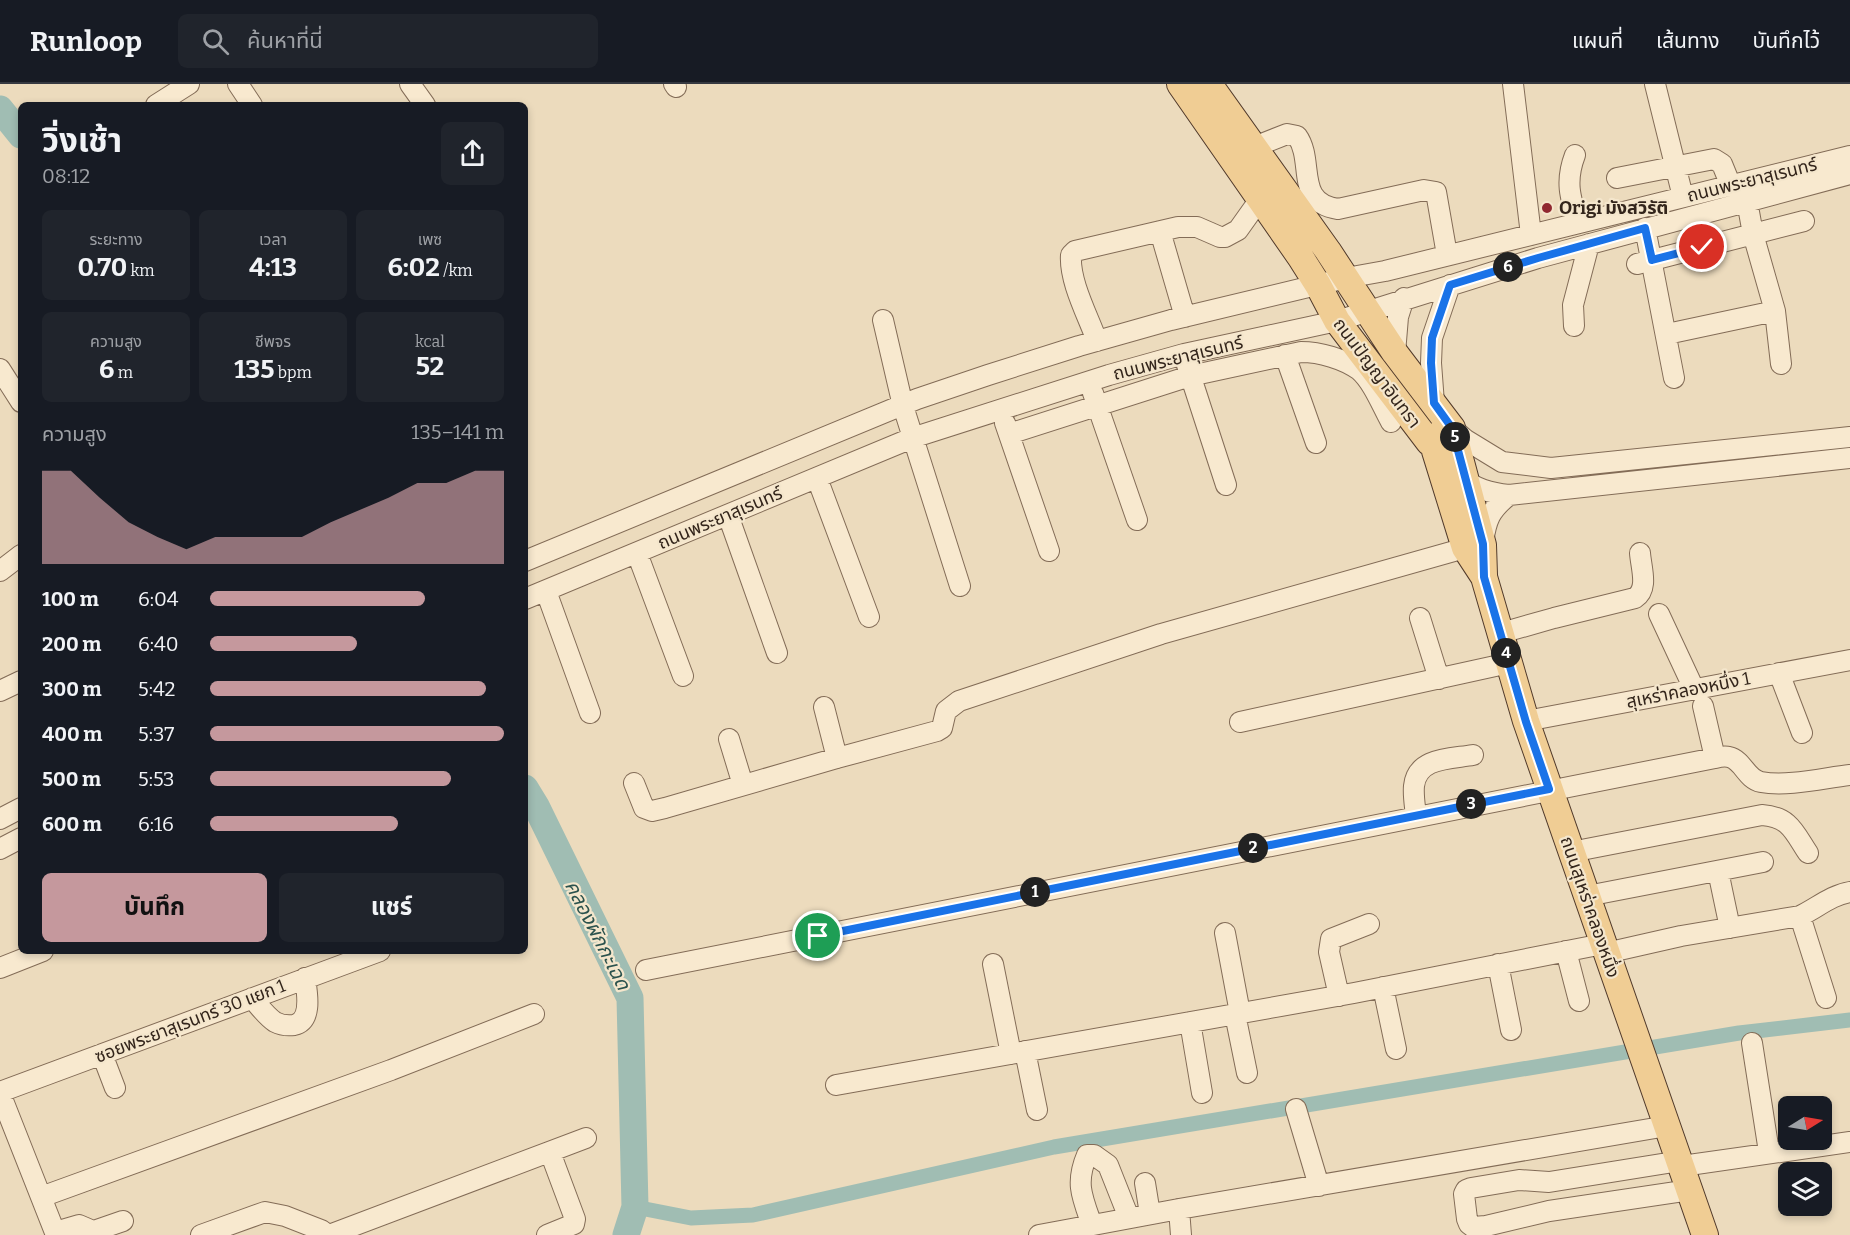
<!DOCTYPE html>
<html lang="th">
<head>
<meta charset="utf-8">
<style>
  :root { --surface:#171b24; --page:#20242c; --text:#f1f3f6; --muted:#9ea1a6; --line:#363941; --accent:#c5989d }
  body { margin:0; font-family:Bitter,"Noto Sans Thai",serif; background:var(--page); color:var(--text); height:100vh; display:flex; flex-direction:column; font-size:22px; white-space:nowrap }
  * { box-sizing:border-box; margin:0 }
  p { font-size:20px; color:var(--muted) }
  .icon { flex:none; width:33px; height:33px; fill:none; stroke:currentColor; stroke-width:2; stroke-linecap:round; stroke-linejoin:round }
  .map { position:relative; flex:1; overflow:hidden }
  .drawer { position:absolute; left:18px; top:18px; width:510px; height:852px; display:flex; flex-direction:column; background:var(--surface); border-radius:9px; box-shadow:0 3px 9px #0003 }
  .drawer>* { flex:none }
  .needle { width:39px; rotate:79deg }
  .tools { position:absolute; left:1778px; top:1012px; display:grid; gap:12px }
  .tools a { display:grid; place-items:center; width:54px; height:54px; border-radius:9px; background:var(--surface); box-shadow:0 3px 9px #0003; font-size:30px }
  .pin { position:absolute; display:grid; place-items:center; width:51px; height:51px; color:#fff; margin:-26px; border:3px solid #fff; border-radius:50%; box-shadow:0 2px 6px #0007 }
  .km { position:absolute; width:30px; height:30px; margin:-15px; border-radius:50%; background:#222; color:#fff; font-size:16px; line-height:30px; text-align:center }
  .round { display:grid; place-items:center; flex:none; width:63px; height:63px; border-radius:9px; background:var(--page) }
  .headline { display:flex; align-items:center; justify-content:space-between; height:102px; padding:0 24px }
  h1 { font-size:33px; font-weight:700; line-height:45px }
  .metrics { display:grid; grid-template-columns:repeat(3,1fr); gap:9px; height:102px; padding:6px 24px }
  .metrics div { display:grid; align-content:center; border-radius:9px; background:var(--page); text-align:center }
  .metrics b { font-size:26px; font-weight:700 }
  .metrics small { font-size:16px; font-weight:400 }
  .metrics p { font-size:16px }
  .chart { height:168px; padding:12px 24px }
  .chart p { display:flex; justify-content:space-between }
  .chart svg { width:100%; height:108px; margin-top:6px; fill:var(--accent); opacity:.7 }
  .button { display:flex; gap:12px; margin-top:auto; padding:12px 24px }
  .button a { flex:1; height:69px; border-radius:9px; background:var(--accent); color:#111; font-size:24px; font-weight:700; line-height:69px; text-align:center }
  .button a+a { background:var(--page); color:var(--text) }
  ul { padding:0 24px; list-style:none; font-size:20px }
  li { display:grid; grid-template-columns:96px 72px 1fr; align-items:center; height:45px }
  li i { height:15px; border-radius:8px; background:var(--accent) }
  header { display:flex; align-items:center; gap:36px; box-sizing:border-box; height:84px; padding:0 30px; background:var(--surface); border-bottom:2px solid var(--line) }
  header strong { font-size:28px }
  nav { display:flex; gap:33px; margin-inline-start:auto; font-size:21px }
  .search { width:420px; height:54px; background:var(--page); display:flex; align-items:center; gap:15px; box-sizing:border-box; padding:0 21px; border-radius:9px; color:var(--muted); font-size:22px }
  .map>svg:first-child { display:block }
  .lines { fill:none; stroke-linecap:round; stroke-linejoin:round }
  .canal { stroke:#a0bdb3; stroke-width:15 }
  .river { stroke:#a0bdb3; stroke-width:27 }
  .minor-casing { stroke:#836c57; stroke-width:22 }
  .major-casing { stroke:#513a2b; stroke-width:28 }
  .minor { stroke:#f8e9cf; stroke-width:20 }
  .major { stroke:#f0cd94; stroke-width:26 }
  .route-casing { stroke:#fff; stroke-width:12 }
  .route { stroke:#1a73e8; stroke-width:8 }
  .poi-dot { fill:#902830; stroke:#f4e6cc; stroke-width:2 }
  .labels { text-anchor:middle; stroke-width:4.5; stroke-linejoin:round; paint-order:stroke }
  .street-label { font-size:18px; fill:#33251b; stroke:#f4e6cc }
  .poi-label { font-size:18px; font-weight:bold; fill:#33251b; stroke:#f4e6cc; text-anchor:start }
  .water-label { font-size:20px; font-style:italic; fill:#2b524d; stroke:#f4e6cc }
</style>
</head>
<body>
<header>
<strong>Runloop</strong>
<div class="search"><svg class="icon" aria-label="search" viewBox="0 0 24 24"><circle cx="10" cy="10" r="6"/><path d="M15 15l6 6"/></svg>ค้นหาที่นี่</div>
<nav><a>แผนที่</a><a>เส้นทาง</a><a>บันทึกไว้</a></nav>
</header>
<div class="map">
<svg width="1850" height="1151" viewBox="0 0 1850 1151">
  <rect width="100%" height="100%" fill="#ecdbbd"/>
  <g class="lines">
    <path class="canal" d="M635 1123 691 1134 753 1131 1054 1063 1739 949 1850 936"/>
    <path class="river" d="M0 25 21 51
      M525 704 536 722 630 914 635 1123 626 1151"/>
    <defs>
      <path id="minor" d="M238 0 252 21
        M410 0 425 21
        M674 0 676 3
        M1513 0 1531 151
        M1655 0 1683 113
        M156 21 189 0
        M1254 63 1287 50 1297 52C1315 77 1294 119 1338 125L1424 106 1436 108 1447 171
        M1575 71C1565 97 1570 113 1578 139
        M1617 94 1714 75 1722 80 1731 102
        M1747 117 1753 150 1775 227 1781 280
        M1645 144 1674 294
        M1160 147 1185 233
        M1637 180 1804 137
        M883 236 903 322 960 502
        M1574 242 1573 221 1589 160
        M1667 250 1775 227
        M1097 257C1088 232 1069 197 1071 171L1075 167 1178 143H1197L1220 153H1225L1238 146 1260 115
        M1395 269 1398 233 1404 214
        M1285 271 1316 359
        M1187 281 1226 401
        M0 285 21 318
        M1093 309 1137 436
        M1434 319 1431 279 1432 254 1450 201
        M1005 339 1049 467
        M1452 344 1466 356 1502 378 1551 384 1850 353
        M1009 350 1190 292 1301 268C1320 268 1344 275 1359 286 1373 298 1382 322 1391 338
        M1461 392C1474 405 1491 409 1509 411L1850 374
        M817 394 869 533
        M728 431 777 569
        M1483 459C1486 436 1490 426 1509 411
        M637 469 683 592
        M525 477 917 315 988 291 1079 262 1171 236 1346 194 1385 187 1850 72
        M0 487 21 471
        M546 507 590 629
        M525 515 912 354 1109 291 1184 270 1337 237 1538 174 1850 90
        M1659 530 1694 605
        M1420 534 1439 595
        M1501 549 1554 534 1635 514C1649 505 1641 484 1640 469
        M1779 589 1802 649
        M0 607 21 597
        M1703 622 1715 674
        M824 623 837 674
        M1526 637 1850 576
        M1240 638 1509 579
        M729 655 743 701
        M634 699 644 724 652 727 665 724 837 674 937 647 942 644 946 627 959 617 1161 550 1465 464
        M1416 732C1415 722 1413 711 1414 702 1417 673 1451 675 1473 671
        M0 735 21 724
        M0 765 21 754
        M1571 768 1762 731C1790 733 1794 748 1808 769
        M1718 787 1730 844
        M1587 812 1763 778
        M1800 832 1826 914
        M1225 849 1240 929
        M1566 867 1579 917
        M1606 869 1681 852 1800 832C1817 824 1831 811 1850 808
        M993 880 1011 970
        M1498 880 1511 946
        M0 884 43 867
        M646 886 1715 674C1719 673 1725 672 1729 673 1743 676 1746 695 1761 698 1787 703 1824 694 1850 691
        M1383 903 1396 965
        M1339 912 1329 868 1331 855 1369 840
        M252 914C259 922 266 932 275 938 281 941 287 942 294 941 313 937 307 908 305 894
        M1235 930 1247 989
        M1190 938 1202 1009
        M1752 959 1769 1068
        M1025 967 1037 1026
        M102 970 115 1004
        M836 1001 1354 909 1603 860
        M0 1008 380 867
        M0 1009 56 1151
        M1296 1025 1319 1102
        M1680 1077 1549 1098 1519 1096 1471 1104 1466 1106 1464 1110 1467 1135 1469 1140 1473 1143 1486 1142 1549 1127 1690 1106
        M1682 1082 1850 1058
        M1145 1099 1150 1130
        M41 1113 391 986 534 930
        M1179 1125 1181 1151
        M1092 1141C1082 1113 1075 1099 1087 1071H1094L1108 1081 1129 1134
        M55 1148 79 1141 93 1147 97 1146 123 1137
        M201 1151 265 1128 285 1132 321 1146 328 1151
        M329 1151 586 1054
        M547 1151 574 1140 575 1135 550 1068
        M1039 1151 1179 1125 1667 1042"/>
      <path id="major" d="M1180 0 1301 174 1318 201 1337 237 1429 358
        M1209 0 1328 167 1395 269 1452 344 1483 461 1484 491
        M1452 344 1443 346 1435 356V367L1465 464 1484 493 1526 637 1705 1151"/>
    </defs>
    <use href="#minor" class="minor-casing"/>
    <use href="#major" class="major-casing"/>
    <use href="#minor" class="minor"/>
    <use href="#major" class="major"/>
  </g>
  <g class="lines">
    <defs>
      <path id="route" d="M818 852 1549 705 1526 638 1484 493 1483 460 1452 344 1434 319 1431 279 1432 254 1450 201 1538 174 1645 144 1652 176 1702 163"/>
    </defs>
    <use href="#route" class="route-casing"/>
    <use href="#route" class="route"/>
  </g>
  <circle class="poi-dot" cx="1547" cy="124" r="6"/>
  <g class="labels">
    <g class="street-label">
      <text transform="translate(1752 96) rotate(-14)" y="6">ถนนพระยาสุเรนทร์</text>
      <text transform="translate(1178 274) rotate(-14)" y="6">ถนนพระยาสุเรนทร์</text>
      <text transform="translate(1377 289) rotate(53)" y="6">ถนนปัญญาอินทรา</text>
      <text transform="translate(720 434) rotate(-23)" y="6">ถนนพระยาสุเรนทร์</text>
      <text transform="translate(1688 606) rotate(-11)" y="6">สุเหร่าคลองหนึ่ง 1</text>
      <text transform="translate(1590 823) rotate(71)" y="6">ถนนสุเหร่าคลองหนึ่ง</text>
      <text transform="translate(190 937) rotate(-21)" y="6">ซอยพระยาสุเรนทร์ 30 แยก 1</text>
    </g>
    <g class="poi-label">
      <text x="1559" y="130">Origi มังสวิรัติ</text>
    </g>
    <g class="water-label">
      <text transform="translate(598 851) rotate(63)" y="7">คลองผักกะเฉด</text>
    </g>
  </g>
</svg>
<div class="tools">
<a><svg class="needle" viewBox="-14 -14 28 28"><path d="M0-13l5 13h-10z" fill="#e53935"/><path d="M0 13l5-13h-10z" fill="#9ea1a6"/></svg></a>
<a><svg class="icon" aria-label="layers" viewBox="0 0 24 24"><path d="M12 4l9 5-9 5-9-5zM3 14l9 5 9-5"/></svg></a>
</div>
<div class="pin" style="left:818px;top:852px;background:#1e9e55"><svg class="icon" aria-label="arrive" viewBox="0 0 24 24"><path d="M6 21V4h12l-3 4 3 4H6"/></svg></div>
<div class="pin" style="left:1702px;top:163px;background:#d93025"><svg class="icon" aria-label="check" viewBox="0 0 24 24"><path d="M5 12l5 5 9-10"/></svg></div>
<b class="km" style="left:1035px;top:808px">1</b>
<b class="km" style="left:1253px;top:764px">2</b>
<b class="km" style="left:1471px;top:720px">3</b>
<b class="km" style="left:1506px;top:569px">4</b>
<b class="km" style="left:1455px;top:353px">5</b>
<b class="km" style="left:1508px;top:183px">6</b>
<section class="drawer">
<div class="headline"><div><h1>วิ่งเช้า</h1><p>08:12</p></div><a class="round"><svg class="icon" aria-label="share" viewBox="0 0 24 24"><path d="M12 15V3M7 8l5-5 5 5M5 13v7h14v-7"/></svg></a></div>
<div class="metrics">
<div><p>ระยะทาง</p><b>0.70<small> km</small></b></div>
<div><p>เวลา</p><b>4:13</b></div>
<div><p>เพซ</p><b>6:02<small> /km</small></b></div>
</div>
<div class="metrics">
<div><p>ความสูง</p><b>6<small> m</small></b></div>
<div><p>ชีพจร</p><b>135<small> bpm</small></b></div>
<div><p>kcal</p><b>52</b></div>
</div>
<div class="chart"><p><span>ความสูง</span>135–141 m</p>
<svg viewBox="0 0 160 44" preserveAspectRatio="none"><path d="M0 44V6L10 6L20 17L30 27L40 33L50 38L60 33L70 33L80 33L90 33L100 27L110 22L120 17L130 11L140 11L150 6L160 6V44z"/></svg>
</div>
<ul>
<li><b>100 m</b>6:04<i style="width:73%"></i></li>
<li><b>200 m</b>6:40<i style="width:50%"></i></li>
<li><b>300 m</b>5:42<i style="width:94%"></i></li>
<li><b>400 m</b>5:37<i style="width:100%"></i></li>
<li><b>500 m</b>5:53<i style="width:82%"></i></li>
<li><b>600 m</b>6:16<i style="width:64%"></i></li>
</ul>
<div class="button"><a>บันทึก</a><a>แชร์</a></div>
</section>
</div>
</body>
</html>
